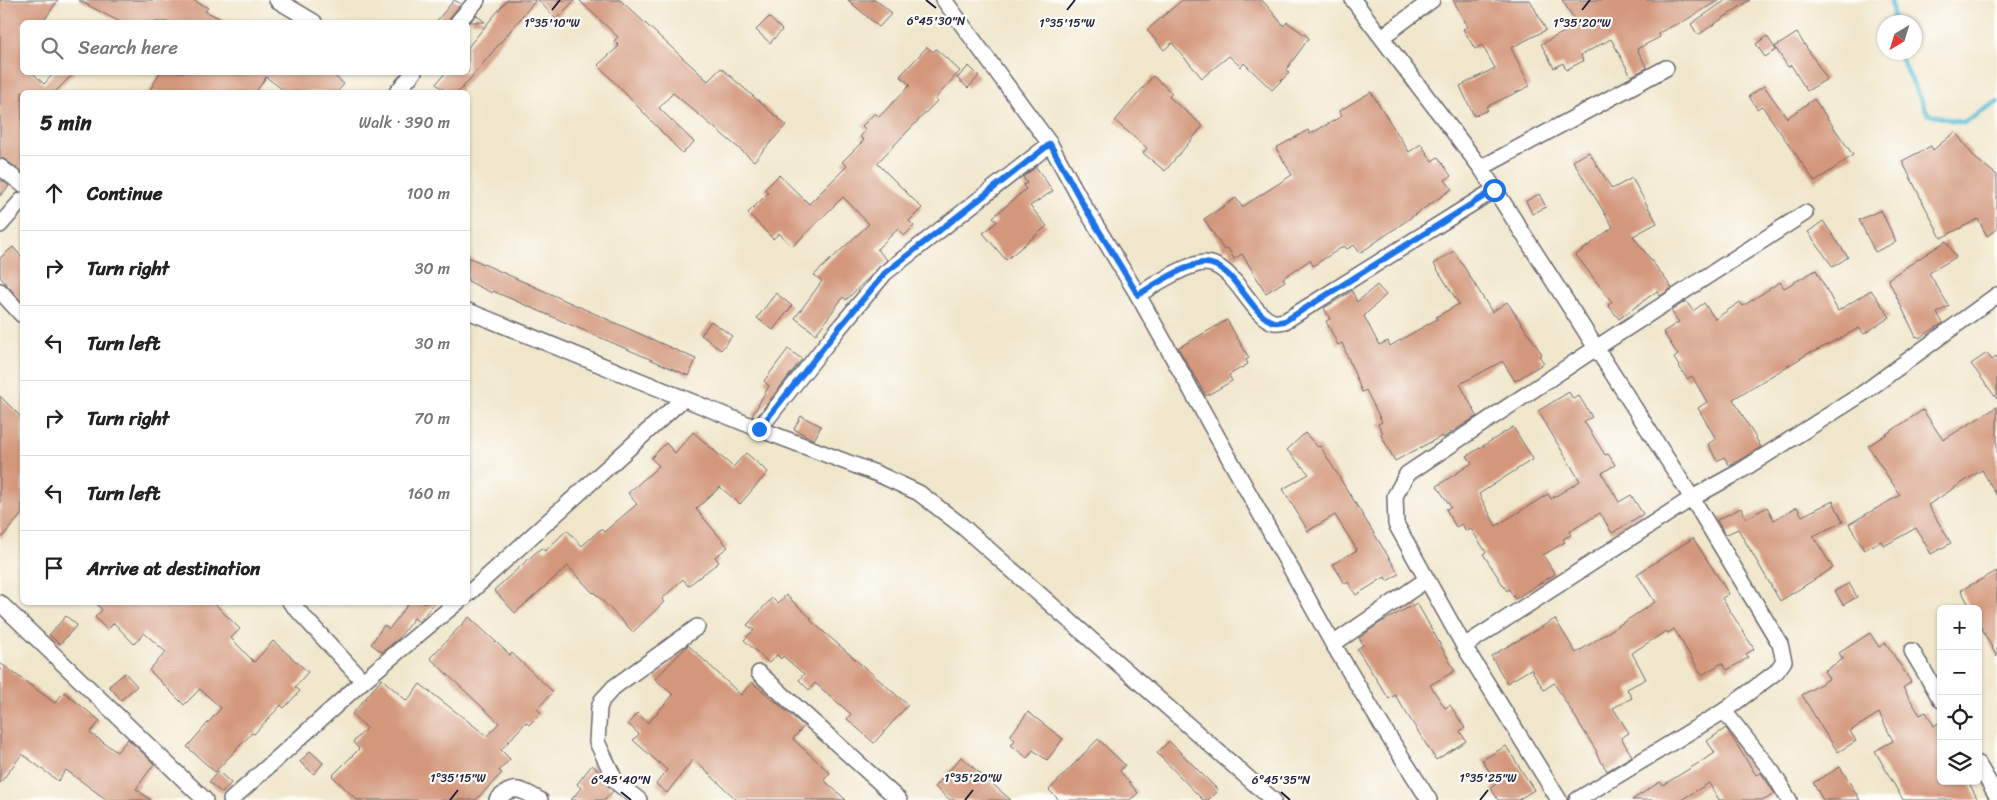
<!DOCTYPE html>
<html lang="en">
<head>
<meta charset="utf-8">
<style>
	body { margin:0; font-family:Sriracha,sans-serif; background:#f6f6f6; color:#222 }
	.controls { position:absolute; right:15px; bottom:15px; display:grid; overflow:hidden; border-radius:8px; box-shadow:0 1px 4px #0004 }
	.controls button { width:45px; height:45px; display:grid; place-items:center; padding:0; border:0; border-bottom:1px solid #e0e0e0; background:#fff; color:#222; font:25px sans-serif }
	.compass { position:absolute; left:1877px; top:15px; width:45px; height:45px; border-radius:50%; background:#fff; box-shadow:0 1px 4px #0004; rotate:218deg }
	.stop { position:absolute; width:15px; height:15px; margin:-11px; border:4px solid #1a73e8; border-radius:50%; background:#fff }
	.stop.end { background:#1a73e8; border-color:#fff; box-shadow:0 1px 5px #0008 }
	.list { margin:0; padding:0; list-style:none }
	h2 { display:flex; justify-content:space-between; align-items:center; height:65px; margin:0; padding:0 20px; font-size:21px }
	h2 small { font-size:16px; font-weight:400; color:#767676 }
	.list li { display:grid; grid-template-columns:32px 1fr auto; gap:15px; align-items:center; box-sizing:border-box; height:75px; padding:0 20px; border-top:1px solid #e0e0e0 }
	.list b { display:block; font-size:19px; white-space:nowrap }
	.list em { font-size:16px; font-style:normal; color:#767676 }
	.icon { flex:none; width:28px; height:28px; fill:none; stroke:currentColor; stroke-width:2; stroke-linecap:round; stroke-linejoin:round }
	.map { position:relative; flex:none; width:1997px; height:800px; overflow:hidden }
	.search { position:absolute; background:#fff; box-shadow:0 1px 4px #0004; left:20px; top:20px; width:450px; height:55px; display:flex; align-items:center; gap:12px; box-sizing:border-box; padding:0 18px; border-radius:8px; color:#767676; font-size:19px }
	.panel { position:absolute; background:#fff; box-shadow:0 1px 4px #0004; left:20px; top:90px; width:450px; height:515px; border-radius:8px }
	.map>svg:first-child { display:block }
</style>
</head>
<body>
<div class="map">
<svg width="1997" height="800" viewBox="0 0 1997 800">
	<rect width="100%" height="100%" fill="#fdfcf7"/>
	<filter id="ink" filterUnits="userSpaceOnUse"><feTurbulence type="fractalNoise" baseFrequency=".02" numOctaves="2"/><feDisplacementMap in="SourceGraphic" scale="10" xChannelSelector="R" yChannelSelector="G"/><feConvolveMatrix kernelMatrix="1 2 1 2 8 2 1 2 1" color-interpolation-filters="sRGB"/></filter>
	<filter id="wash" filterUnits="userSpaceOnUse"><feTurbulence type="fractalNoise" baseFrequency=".0096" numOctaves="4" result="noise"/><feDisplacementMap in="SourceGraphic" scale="20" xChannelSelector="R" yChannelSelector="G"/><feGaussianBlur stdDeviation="1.12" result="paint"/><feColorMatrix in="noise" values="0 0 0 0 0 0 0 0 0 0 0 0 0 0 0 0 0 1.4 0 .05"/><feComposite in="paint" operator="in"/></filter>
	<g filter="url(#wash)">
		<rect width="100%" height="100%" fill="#f0e6cb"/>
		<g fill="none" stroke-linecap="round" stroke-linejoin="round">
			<g stroke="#56bbd4" stroke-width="5">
				<path d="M1891,0L1894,22"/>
				<path d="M1898,52L1928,114L1963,123L1997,102"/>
			</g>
		</g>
		<g id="blocks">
			<g fill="#d3977b">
				<path d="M0,0H58L43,22H22V72H32L44,84L55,72H75L55,92H22V172L6,160L0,158Z"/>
				<path d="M78,0H193L208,8L205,11L227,22H120Z"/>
				<path d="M454,0L461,4L451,16L449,22H436Z"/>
				<path d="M507,0H536L459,92H446L436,84L446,72H468V47Z"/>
				<path d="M538,0H575L556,19Z"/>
				<path d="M579,0H620L708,81L721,68L786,125L754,161L673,93L659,108L694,142L682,153L598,65L619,46L614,41L618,37Z"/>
				<path d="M848,0H876L892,13L879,27Z"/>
				<path d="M1182,0H1262L1284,26L1287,22L1309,38L1286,70L1289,73L1272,90L1244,63L1241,67L1229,56L1202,78L1172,43L1164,50L1147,30Z"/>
				<path d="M1453,0H1530L1546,30L1511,48L1530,86L1486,107L1488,110L1474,116L1460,86L1495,68L1482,45L1475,49L1463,29L1468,27Z"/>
				<path d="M1562,0H1719L1686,20L1658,33L1660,37L1637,49L1647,68L1631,76L1611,39L1581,55L1583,61L1566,70L1563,63L1554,68L1541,44L1578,25Z"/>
				<path d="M1726,0H1750L1698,35L1691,24Z"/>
				<path d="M476,15L485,22H470Z"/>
				<path d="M769,17L782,30L770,43L756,30Z"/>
				<path d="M1797,33L1827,79L1807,91L1791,65L1788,67L1775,47Z"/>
				<path d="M1767,36L1776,50L1765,57L1756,44Z"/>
				<path d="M927,47L933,52L936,49L960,71L935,99L937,101L877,163L922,208L909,221L914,226L904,236L898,229L877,249L887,260L846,300L843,297L816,334L795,318L822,281L814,275L869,224L843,197L792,247L779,233L773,239L748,213L768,193L765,189L779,175L809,204L847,166L842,162L864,140L860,137L866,130L862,126L875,113L879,117L910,85L900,76Z"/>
				<path d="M969,66L979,76L968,88L957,78Z"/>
				<path d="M160,72H330L344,84L337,92H286L266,77L256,92H149Z"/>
				<path d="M1153,76L1172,93L1169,97L1203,126L1165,171L1143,153L1147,148L1115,121Z"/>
				<path d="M1764,86L1787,118L1814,99L1853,155L1815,182L1762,106L1757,109L1749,96Z"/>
				<path d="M1371,92L1409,152L1421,144L1432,161L1438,157L1451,176L1445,180L1452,189L1360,253L1354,245L1347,249L1344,246L1313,266L1310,260L1283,278L1285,281L1266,293L1242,254L1234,259L1228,248L1224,250L1204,219L1236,198L1242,207L1292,175L1276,148L1308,130L1310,134L1342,116L1339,111Z"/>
				<path d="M1955,132L1975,158L1997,175V229L1987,236L1978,219L1941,238L1902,161L1931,146L1933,150Z"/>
				<path d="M1589,152L1612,189L1632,178L1657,223L1633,236L1672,288L1660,296L1657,291L1619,319L1608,305L1612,302L1576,255L1613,227L1573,161Z"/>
				<path d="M1036,167L1053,191L1030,206L1047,226L1006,260L983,233L997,222L993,217L1026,189L1023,185L1027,183L1023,177Z"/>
				<path d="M0,179L9,186L0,196Z"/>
				<path d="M1539,194L1546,207L1532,214L1526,201Z"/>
				<path d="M1881,210L1896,242L1875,252L1859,220Z"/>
				<path d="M1823,221L1848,257L1833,267L1808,232Z"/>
				<path d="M1946,241L1956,257L1929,273L1949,306L1937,313L1943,323L1919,338L1917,336L1916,337L1888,279Z"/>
				<path d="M13,247L22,257V302L0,277V258Z"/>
				<path d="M1454,251L1492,312L1507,302L1542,354L1539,356L1544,363L1515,381L1503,362H1501L1460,384L1477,416L1443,438L1442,436L1395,461L1381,435L1383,433L1378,424L1382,422L1366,390L1362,392L1342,343L1338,345L1326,321L1330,319L1324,308L1352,291L1357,302L1377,285L1386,295L1364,316L1379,345L1388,341L1390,346L1437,319L1436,317L1459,304L1434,264Z"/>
				<path d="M468,257L696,359L689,376L493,291L492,293L468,281Z"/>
				<path d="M1816,270L1838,311L1871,290L1890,317L1864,334L1859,328L1812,353L1811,352L1733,399L1761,447L1730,466L1724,457L1717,461L1708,444L1716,439L1698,408L1707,402L1692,376L1687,379L1674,358L1678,355L1663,332L1679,322L1671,311L1686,301L1693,311L1704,303L1715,319L1740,302L1743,306L1780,282L1784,288Z"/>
				<path d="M776,293L792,306L773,330L757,318Z"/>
				<path d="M1227,320L1249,358L1246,360L1248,364L1229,375L1232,381L1206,396L1178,348Z"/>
				<path d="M711,321L732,336L721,350L701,335Z"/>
				<path d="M788,349L802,359L756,418L752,416L769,386L764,381Z"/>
				<path d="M1987,353L1992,360L1997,356V399L1971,364Z"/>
				<path d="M1569,392L1573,399L1579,396L1592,417L1584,421L1605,455L1608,454L1615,465L1602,473L1619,502L1631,495L1643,514L1612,533L1600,513L1569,532L1571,535L1563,539L1565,542L1543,555L1555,574L1515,599L1509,589L1507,591L1483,554L1486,552L1471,529L1466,531L1462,524L1456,527L1446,509L1451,507L1437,486L1472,463L1467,456L1513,427L1533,459L1479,494L1496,526L1548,494L1551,499L1580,481L1538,411Z"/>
				<path d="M0,396L22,418V514L0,539Z"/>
				<path d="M1997,407V496L1982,470L1928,505L1951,543L1931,554L1916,528L1884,546L1881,541L1864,550L1849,524L1900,495L1868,446L1923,410L1943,440Z"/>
				<path d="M801,416L821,426L814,440L794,429Z"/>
				<path d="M693,432L733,467L746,453L768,472L740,504L720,487L696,509L728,547L715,557L719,562L688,586L683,579L662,599L664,602L633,632L594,592L593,593L568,566L515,613L494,590L541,548L545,551L567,530L582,546L601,529L604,532L637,504L628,493L659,466L651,458L666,443L675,453Z"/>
				<path d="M1305,433L1318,447L1320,446L1399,574L1387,581L1385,577L1356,595L1348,582L1345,584L1333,564L1357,550L1335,515L1308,531L1283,489L1309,474L1287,450Z"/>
				<path d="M1833,501L1843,522L1813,536L1833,568L1780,601L1738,529L1725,535L1717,520L1741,508L1746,519L1767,507L1774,520L1797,507L1802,516Z"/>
				<path d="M1693,538L1729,594L1722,598L1754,649L1746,654L1748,658L1727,670L1722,663L1702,675L1674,629L1668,633L1666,631L1632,653L1646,679L1627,689L1632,698L1613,708L1629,733L1621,738L1632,756L1607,771L1596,753L1597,752L1554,683L1544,690L1531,669L1507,683L1491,656L1555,619L1576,653L1655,602L1637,574Z"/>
				<path d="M1997,571V657L1978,622V609H1971L1961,590Z"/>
				<path d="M1849,583L1857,597L1843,605L1835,591Z"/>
				<path d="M786,595L812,619L810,620L908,705L874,743L847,719L851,714L815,683L809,690L799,680L804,674L783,656L781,659L777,655L769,663L744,640L754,630L747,625L772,598L778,604Z"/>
				<path d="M95,602L214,603L240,629L231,638L254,662L273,641L308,672L295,687L300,691L284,708L281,705L254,734L252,733L215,772L187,747L221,708L200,689L184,705L149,670L166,652L144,633L134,644L114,623L107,630L95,617L102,610Z"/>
				<path d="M410,602H435L419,622L414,618L398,639L382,652L371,644L384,625L389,629Z"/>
				<path d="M1417,603L1455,671L1430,685L1445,708L1450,705L1465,728L1460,731L1466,741L1436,760L1395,695L1389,699L1357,649L1363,645L1359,638L1380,623Z"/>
				<path d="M66,616L77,625L60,644L49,635Z"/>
				<path d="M469,617L510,655L512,653L553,692L537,709L541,713L529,725L526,722L501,750L510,759L499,771L502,773L476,800H357L332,776L359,749L353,742L367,728L352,714L382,679L407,701L420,684L487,736L499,723L430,658Z"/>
				<path d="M1870,633L1879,647L1886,643L1911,682L1903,688L1920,715L1926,712L1934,726L1941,721V781H1968L1978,800H1903L1875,751L1893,741L1879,713L1850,731L1856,741L1838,752L1825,733L1802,695L1829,679L1824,671L1843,659L1839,653Z"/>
				<path d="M688,645L741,695L752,682L804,726L793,739L830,773L824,780L846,800H737L693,759L667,793L656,784L667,770L633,740L639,734L628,724L637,713L648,723L673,695L655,679Z"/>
				<path d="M0,663L55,703L64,692L100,721L90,733L117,752L128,739L154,764L136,789L151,800H107L66,770L58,781L22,754L0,783Z"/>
				<path d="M125,673L137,686L121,700L109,686Z"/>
				<path d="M1028,712L1063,739L1047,760L1033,750L1027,758L1011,745L1015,740L1010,736Z"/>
				<path d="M1726,728L1756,775L1761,773L1775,794L1764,800H1719L1709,783L1681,800H1632L1660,782L1663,785L1715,753L1707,741Z"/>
				<path d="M1098,739L1125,765L1120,771L1138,793L1130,800H1059L1049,790Z"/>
				<path d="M1169,741L1218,790L1208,800H1203L1157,753Z"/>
				<path d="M1506,746L1534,790L1518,800H1498L1491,788L1497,783L1482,760Z"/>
				<path d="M310,751L323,763L314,774L300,762Z"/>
				<path d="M961,757L1011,800H950L935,787Z"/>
				<path d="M592,765L601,773L608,786L613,791L605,800H571L581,788L577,784Z"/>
				<path d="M1840,767L1860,800H1823L1813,783Z"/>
				<path d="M218,771L231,783L222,793L209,782Z"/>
			</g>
		</g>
	</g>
	<g filter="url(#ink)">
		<use href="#blocks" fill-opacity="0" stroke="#6a676d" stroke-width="1"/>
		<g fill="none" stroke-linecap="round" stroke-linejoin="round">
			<defs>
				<g id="minor">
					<path d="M277,0L314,22"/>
					<path d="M944,0L1050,144L1084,206L1138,295L1333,644L1382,726L1429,800"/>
					<path d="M1353,0L1481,168L1692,498L1780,644L1784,661L1776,672L1724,711L1773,773L1789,800"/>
					<path d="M458,22L477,0"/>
					<path d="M1382,37L1432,0"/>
					<path d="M397,92L414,72"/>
					<path d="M0,167L22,184"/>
					<path d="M1481,168L1666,68"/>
					<path d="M0,225L22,200"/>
					<path d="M0,291L22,315"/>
					<path d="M1138,295C1153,285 1187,264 1204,263C1234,262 1251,317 1274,322C1277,323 1282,321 1285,321L1494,190"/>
					<path d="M468,311L759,429L878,474L919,493L962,526L1273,800"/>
					<path d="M759,429L839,328L885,273L1050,144"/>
					<path d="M468,594L683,399"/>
					<path d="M0,603L205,800"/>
					<path d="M1333,644L1426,580"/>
					<path d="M1464,646L1692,498L1739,472L1862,394L1997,295"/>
					<path d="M1912,651L1941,700"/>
					<path d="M759,673L899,800"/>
					<path d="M363,681L432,623L458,602"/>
					<path d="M1978,764L1997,796"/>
					<path d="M231,800L363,681L290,602"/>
					<path d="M497,800C513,783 522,790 540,800"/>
					<path d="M639,800L616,782L597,742L599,708L602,700L614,687L697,627"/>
					<path d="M1559,800L1464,646L1396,524L1395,496L1407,474L1596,348L1805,213"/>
					<path d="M1577,800L1724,711"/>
				</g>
			</defs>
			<use href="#minor" stroke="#6a676d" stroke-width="18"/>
			<use href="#minor" stroke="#fff" stroke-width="15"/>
		</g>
	</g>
	<g fill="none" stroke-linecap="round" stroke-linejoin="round" filter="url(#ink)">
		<path stroke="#1a73e8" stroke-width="6" d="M759,429L839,328L885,273L1050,144L1084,206L1138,295C1153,285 1187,264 1204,263C1234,262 1251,317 1274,322C1277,323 1282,321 1285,321L1494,190"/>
	</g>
	<path fill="none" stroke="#22223b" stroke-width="2" d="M926,0L936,8M552,10L560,0M1067,10L1075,0M1582,10L1590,0M621,792L631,800M1281,792L1290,800M450,800L458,790M965,800L973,790M1480,800L1488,790"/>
	<g font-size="12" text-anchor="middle" fill="#22223b" stroke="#fdfcf7" stroke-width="4.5" stroke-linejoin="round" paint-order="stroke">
		<text x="936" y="25">6°45'30"N</text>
		<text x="552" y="27">1°35'10"W</text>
		<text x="1067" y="27">1°35'15"W</text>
		<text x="1582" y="27">1°35'20"W</text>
		<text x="458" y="782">1°35'15"W</text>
		<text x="973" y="782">1°35'20"W</text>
		<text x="1488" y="782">1°35'25"W</text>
		<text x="621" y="784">6°45'40"N</text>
		<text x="1281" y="784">6°45'35"N</text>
	</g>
</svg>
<div class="controls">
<button>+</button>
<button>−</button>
<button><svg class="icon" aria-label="locate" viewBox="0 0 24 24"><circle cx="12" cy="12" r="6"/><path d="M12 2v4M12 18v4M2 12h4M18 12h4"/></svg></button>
<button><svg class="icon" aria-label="layers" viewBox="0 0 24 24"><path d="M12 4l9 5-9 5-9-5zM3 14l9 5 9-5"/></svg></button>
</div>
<svg class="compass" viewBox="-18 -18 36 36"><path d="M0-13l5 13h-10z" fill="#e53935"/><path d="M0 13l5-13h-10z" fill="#767676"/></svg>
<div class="stop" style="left:1494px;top:190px"></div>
<div class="stop end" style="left:759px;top:429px"></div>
<div class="search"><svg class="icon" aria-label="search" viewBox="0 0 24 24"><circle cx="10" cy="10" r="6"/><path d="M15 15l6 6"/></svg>Search here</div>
<section class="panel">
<h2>5 min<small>Walk · 390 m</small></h2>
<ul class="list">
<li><svg class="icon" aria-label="ahead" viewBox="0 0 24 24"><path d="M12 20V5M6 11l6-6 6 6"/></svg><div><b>Continue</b></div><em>100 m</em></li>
<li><svg class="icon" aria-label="right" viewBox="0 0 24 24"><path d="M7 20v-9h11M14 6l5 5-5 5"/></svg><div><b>Turn right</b></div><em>30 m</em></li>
<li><svg class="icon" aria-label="left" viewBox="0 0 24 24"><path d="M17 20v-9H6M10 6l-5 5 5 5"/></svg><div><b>Turn left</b></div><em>30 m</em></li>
<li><svg class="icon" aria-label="right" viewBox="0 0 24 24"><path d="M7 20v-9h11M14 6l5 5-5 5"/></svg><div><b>Turn right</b></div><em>70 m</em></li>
<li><svg class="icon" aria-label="left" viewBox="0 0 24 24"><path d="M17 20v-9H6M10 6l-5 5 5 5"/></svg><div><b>Turn left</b></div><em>160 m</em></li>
<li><svg class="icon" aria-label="arrive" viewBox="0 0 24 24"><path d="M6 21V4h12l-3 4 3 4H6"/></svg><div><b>Arrive at destination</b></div></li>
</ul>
</section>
</div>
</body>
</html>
